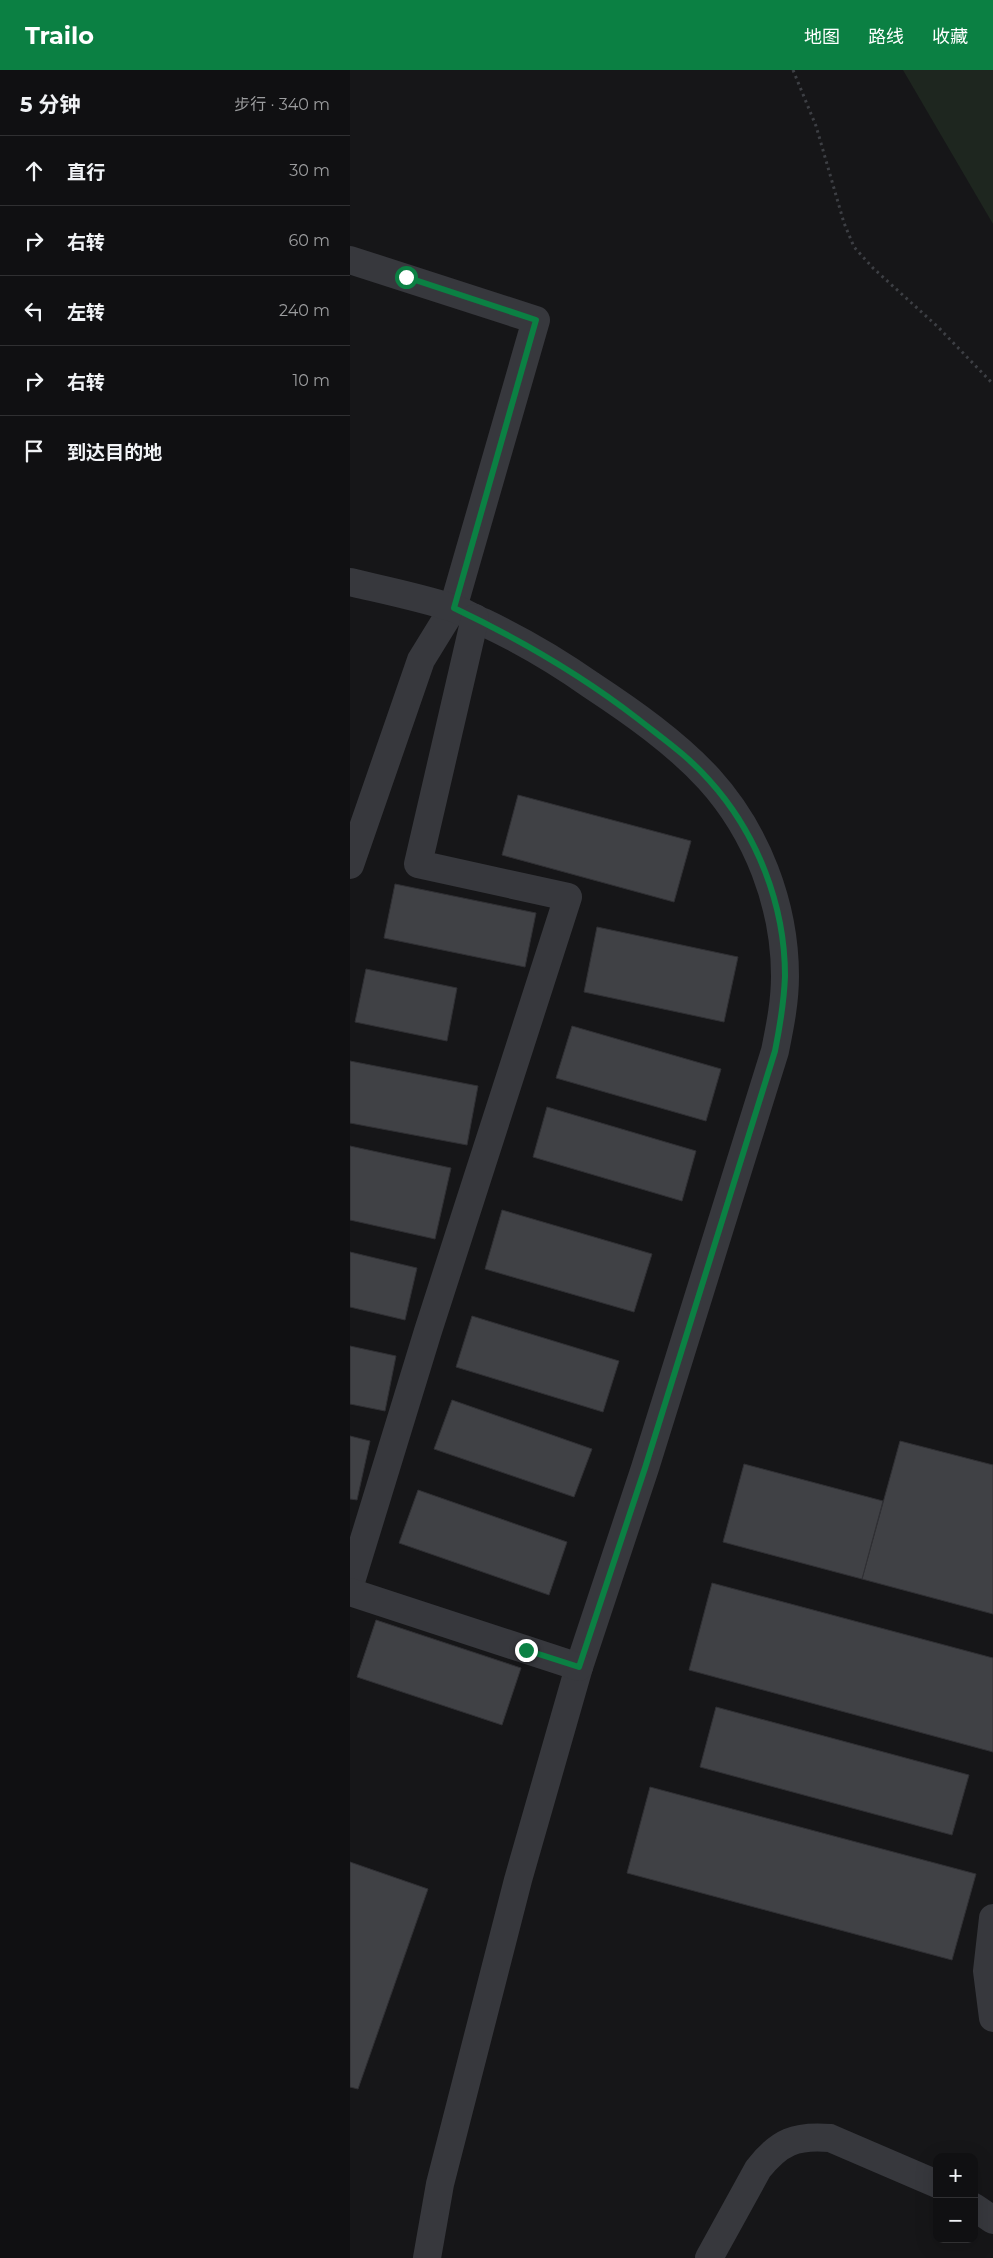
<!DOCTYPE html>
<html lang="zh">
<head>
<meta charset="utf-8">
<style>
	body { margin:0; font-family:Montserrat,"Noto Sans SC",sans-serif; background:#1e1e20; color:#f1f3f6 }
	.controls { position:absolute; right:15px; bottom:15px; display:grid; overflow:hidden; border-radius:10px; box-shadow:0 5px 20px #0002 }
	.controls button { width:45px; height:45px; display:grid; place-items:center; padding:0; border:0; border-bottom:1px solid #303032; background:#101012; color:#f1f3f6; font:25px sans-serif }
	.stop { position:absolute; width:15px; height:15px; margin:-11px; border:4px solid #0b8043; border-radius:50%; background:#fff }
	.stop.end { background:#0b8043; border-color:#fff; box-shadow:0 1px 5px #0008 }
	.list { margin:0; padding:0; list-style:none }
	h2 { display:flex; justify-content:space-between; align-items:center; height:65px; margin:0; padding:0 20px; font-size:21px }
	h2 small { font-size:16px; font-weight:400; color:#9c9d9f }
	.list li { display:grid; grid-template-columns:32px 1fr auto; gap:15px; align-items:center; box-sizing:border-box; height:70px; padding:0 20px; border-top:1px solid #303032 }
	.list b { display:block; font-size:19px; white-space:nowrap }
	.list em { font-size:16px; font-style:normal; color:#9c9d9f }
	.icon { flex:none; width:28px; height:28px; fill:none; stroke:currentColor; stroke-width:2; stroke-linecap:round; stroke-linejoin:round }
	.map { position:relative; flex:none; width:643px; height:2188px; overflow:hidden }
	header { display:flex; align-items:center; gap:30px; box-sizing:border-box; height:70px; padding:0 25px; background:#0b8043; color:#fff }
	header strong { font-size:24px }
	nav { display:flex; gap:28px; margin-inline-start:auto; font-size:18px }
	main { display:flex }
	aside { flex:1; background:#101012 }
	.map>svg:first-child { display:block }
</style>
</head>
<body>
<header>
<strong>Trailo</strong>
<nav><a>地图</a><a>路线</a><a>收藏</a></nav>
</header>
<main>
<aside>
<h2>5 分钟<small>步行 · 340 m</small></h2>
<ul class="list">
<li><svg class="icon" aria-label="ahead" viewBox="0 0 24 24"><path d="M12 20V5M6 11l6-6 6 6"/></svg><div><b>直行</b></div><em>30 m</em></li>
<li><svg class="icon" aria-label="right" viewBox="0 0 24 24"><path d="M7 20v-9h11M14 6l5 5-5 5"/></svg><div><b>右转</b></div><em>60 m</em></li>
<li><svg class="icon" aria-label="left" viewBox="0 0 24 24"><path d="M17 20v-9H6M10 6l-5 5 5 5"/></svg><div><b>左转</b></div><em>240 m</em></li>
<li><svg class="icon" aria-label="right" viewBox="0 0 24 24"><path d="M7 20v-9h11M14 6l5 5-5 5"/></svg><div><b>右转</b></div><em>10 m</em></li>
<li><svg class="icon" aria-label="arrive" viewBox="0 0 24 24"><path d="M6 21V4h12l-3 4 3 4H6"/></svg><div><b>到达目的地</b></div></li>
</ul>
</aside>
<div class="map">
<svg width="643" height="2188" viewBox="0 0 643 2188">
	<rect width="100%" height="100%" fill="#161618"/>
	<path fill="#1e261f" d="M553,0H643V154Z"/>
	<g fill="#404145" stroke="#303034">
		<path d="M168,725L341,771L324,832L152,785Z"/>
		<path d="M45,814L186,843L175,897L34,868Z"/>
		<path d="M247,857L388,887L374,952L234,922Z"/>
		<path d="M16,899L107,918L97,971L5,952Z"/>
		<path d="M222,956L371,999L356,1051L206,1008Z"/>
		<path d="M0,991L128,1016L117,1075L0,1053Z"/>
		<path d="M197,1037L346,1081L332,1131L183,1087Z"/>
		<path d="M0,1076L101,1098L85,1169L0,1150Z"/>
		<path d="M152,1140L302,1184L284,1242L135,1199Z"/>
		<path d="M0,1182L67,1198L55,1250L0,1237Z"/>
		<path d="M122,1246L269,1291L253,1342L106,1297Z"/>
		<path d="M0,1276L46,1286L35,1341L0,1334Z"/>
		<path d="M102,1330L242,1379L224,1427L84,1379Z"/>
		<path d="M0,1366L20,1371L7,1430L0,1429Z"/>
		<path d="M550,1371L643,1395V1544L512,1509Z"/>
		<path d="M394,1394L533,1431L512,1509L373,1472Z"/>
		<path d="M68,1420L217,1472L199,1525L49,1473Z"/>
		<path d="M362,1513L643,1588V1682L339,1600Z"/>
		<path d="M26,1550L171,1598L152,1655L7,1607Z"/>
		<path d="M366,1637L619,1705L602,1765L350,1697Z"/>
		<path d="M300,1717L626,1804L602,1890L277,1803Z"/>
		<path d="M0,1792L78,1819L8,2019L0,2017Z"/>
	</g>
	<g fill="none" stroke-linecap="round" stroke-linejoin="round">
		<path stroke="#3d3f44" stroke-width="3" stroke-dasharray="2.5 4" stroke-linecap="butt" d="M443,0L466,56L494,153L504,177L523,198L588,257L643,314"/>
		<g stroke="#37383d" stroke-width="28">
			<path d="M0,190L186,250L103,538L71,590L0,795"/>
			<path d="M0,512C34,520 69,527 103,538C113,541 123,548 133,552C171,570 207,591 241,615C282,642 326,673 359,709C407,762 435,835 435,906C435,932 430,956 425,981L295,1398L229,1597L168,1810L90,2114L77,2188"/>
			<path d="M0,1515L78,1261L218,827L68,794L125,548"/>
			<path d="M0,1522L229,1597"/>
			<path d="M643,1848L637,1901L643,1948"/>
			<path d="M624,2137L643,2150"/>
			<path d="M359,2188L408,2099C429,2072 446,2065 480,2068L587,2114"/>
		</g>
	</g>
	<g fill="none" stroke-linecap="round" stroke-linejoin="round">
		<path stroke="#0b8043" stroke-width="6" d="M56,207L186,250L104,538C169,569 230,604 288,649C312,668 338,686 359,710C407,763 435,835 435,906C434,932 430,956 425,981L295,1398L229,1597L176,1580"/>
	</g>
</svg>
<div class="controls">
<button>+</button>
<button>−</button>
</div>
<div class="stop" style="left:56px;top:207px"></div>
<div class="stop end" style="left:176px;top:1580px"></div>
</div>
</main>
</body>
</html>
